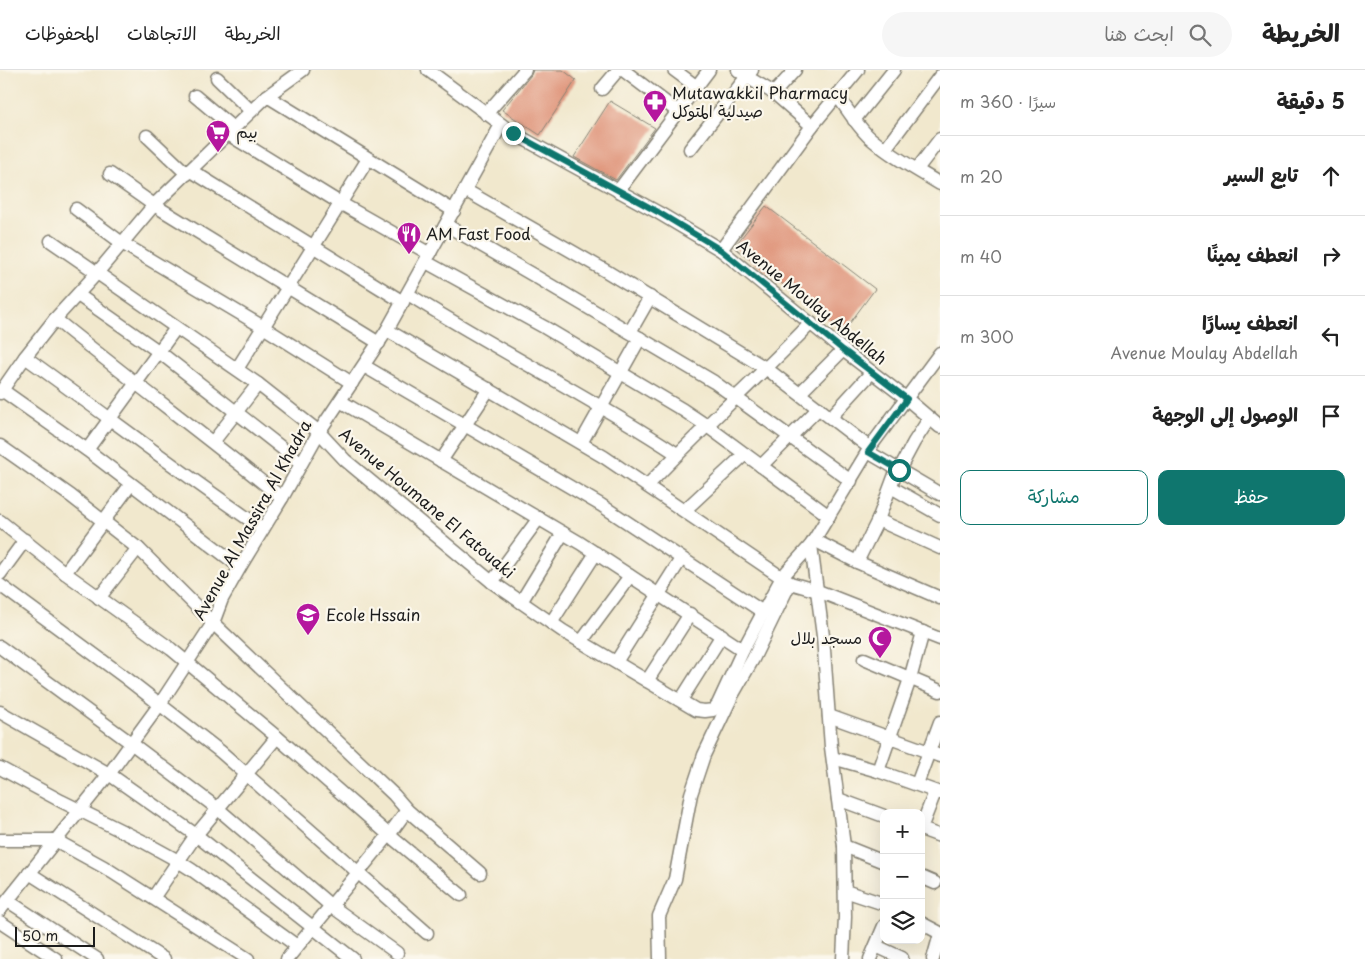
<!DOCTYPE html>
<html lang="ar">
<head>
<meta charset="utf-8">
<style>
	body { margin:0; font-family:"Playpen Sans","Playpen Sans Arabic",sans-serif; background:#f6f6f6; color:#222; direction:rtl }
	.controls { position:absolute; right:15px; bottom:15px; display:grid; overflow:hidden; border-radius:10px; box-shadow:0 5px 20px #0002 }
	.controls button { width:45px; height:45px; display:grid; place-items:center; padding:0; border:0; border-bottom:1px solid #e0e0e0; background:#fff; color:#222; font:25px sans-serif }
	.scale { position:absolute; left:15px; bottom:12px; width:80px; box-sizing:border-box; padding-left:5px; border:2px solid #1c1c1c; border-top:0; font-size:14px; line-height:18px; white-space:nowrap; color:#1c1c1c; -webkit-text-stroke:4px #fbf7ec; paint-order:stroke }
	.stop { position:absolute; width:15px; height:15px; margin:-11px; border:4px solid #0f766e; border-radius:50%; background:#fff }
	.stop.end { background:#0f766e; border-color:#fff; box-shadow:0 1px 5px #0008 }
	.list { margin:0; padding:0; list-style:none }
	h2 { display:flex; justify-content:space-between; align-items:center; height:65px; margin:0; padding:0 20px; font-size:21px }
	h2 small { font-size:16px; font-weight:400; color:#767676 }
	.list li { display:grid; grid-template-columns:32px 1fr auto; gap:15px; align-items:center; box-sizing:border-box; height:80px; padding:0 20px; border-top:1px solid #e0e0e0 }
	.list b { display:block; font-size:19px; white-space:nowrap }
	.list p { margin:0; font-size:16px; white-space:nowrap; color:#767676 }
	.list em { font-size:16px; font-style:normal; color:#767676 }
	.actions { display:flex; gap:10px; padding:15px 20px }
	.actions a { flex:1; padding:11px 0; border:1px solid #0f766e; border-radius:10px; text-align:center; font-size:18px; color:#0f766e }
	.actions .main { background:#0f766e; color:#fff }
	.icon { flex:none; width:28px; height:28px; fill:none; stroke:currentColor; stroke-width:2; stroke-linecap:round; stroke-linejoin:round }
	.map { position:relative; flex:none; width:940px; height:889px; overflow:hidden; direction:ltr }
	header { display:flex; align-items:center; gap:30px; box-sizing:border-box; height:70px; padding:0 25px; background:#fff; border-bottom:1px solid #e0e0e0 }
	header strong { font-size:24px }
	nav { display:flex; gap:28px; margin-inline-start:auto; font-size:18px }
	.search { width:350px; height:45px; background:#f6f6f6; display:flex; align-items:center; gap:12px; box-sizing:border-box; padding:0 18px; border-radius:28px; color:#767676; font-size:19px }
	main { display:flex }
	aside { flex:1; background:#fff }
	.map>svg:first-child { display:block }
</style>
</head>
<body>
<header>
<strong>الخريطة</strong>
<div class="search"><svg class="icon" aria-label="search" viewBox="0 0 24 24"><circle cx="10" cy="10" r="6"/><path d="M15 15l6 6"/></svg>ابحث هنا</div>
<nav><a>الخريطة</a><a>الاتجاهات</a><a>المحفوظات</a></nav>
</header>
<main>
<aside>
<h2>5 دقيقة<small>سيرًا · 360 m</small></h2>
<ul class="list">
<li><svg class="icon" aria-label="ahead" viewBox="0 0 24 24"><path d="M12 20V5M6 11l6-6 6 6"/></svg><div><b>تابع السير</b></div><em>20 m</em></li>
<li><svg class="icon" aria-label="right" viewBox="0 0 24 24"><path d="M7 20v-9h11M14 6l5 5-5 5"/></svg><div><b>انعطف يمينًا</b></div><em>40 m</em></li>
<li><svg class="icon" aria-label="left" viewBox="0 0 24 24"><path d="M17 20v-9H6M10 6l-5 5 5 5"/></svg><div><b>انعطف يسارًا</b><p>Avenue Moulay Abdellah</p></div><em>300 m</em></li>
<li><svg class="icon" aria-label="arrive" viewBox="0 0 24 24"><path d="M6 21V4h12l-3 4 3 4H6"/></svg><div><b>الوصول إلى الوجهة</b></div></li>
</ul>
<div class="actions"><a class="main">حفظ</a><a>مشاركة</a></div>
</aside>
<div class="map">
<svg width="940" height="889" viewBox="0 0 940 889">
	<rect width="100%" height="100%" fill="#fbf7ec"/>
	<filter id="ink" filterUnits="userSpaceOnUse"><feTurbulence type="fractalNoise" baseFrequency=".02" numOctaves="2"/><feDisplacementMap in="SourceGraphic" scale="10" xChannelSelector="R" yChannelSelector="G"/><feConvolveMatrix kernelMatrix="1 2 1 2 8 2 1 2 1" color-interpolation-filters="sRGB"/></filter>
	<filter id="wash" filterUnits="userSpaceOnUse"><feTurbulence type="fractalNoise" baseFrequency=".0096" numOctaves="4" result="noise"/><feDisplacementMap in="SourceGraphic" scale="20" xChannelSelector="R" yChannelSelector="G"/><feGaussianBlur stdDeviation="1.12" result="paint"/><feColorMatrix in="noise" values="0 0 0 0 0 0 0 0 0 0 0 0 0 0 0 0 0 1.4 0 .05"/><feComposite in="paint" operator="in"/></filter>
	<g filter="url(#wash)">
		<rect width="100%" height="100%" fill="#f1e8cd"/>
		<g id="blocks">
			<g fill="#df9378">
				<path d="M533,0H563L576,10L540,65L502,40L531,5Z"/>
				<path d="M610,31L655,58L616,110L574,87Z"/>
				<path d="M766,136L875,219L844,261L734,177Z"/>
			</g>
		</g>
	</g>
	<g filter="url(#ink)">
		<use href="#blocks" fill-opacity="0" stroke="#868274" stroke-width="1"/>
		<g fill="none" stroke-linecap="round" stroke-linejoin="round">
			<defs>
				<g id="minor">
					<path d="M428,0L513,63L659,143L721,180L843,280L907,329L940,357"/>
					<path d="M623,0L677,41"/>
					<path d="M674,0L697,17"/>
					<path d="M738,0L747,7L774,23L812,56"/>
					<path d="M217,8L251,41"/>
					<path d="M602,19L618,0"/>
					<path d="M774,23L795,0"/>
					<path d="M837,25C847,39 856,54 868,66C889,85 916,99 940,114"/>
					<path d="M195,26L233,58"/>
					<path d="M267,26L454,141"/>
					<path d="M486,44L525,0"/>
					<path d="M854,50L894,0"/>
					<path d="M228,64L340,133L430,184"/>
					<path d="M147,66L187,104"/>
					<path d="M690,79L752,0"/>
					<path d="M885,79L940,6"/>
					<path d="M917,99L940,69"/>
					<path d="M190,100L403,232"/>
					<path d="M110,104L154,135L379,273"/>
					<path d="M465,120L606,201L767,299L870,378"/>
					<path d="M618,121L709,0"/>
					<path d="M76,139L122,173L263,257L352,313"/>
					<path d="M446,155L533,205L714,312L851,411"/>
					<path d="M51,171L258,314L319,362L345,390L492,512L563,561L696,640L705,641L713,640L718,634L743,580L782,507L811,475L871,376L940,283"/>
					<path d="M721,180L812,56L858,0"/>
					<path d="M426,192L544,257L683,340L707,356L829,446"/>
					<path d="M408,224C496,280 590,326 677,384"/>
					<path d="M78,225L158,281L301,393"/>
					<path d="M55,249C130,310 207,367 282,428"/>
					<path d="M387,260L604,387L790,513L818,521L940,569"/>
					<path d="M630,262L650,227"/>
					<path d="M25,287C105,344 182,404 263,459"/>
					<path d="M364,296L601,435L763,542"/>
					<path d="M237,299L368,89"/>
					<path d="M2,320L87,380L240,497"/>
					<path d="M0,323L25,287L55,249L97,203L154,135L267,26L303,0"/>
					<path d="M800,323L843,280"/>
					<path d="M340,331L580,473L743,580"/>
					<path d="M831,347L872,302"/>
					<path d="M213,372L258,314"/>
					<path d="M581,373L640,268"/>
					<path d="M0,376L71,426L140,480L213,553L394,725L407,740L389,765L287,889"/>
					<path d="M87,380L176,258"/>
					<path d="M868,382L897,399"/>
					<path d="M441,391L489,319"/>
					<path d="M761,396L819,338"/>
					<path d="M899,400L940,424"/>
					<path d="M647,416C700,360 757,309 811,253"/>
					<path d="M891,417L940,445"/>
					<path d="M685,440L745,384"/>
					<path d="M878,450L940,478"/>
					<path d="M0,451L65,503L171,579L277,667L389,765L461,825"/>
					<path d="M814,470L857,492L940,528"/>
					<path d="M811,475L823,566L831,677L844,776L845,847L843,889"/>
					<path d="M857,492L878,450L897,399L899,400L914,372L929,349"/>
					<path d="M65,503L131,414"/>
					<path d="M0,504L25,470"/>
					<path d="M492,512L539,448"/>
					<path d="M0,515L126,608L221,682L427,863"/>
					<path d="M99,528L138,478"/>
					<path d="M521,532L563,463"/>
					<path d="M551,553L596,483"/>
					<path d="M581,572L630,506"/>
					<path d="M0,577L131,673L217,738L330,835L397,883"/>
					<path d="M864,589L940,621"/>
					<path d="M616,592L681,489"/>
					<path d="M647,611L690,544"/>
					<path d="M681,630L722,565"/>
					<path d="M0,642L109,704L196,765L353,889"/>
					<path d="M829,646L940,686"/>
					<path d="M833,688L878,701L940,723"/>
					<path d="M0,698L61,731L142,771L173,788L192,800L297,876"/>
					<path d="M878,701L910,609L923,562"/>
					<path d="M917,714L940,652"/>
					<path d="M838,729L884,746"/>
					<path d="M407,740L480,803"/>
					<path d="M921,758L935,722"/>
					<path d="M921,759L940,766"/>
					<path d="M0,770H55L104,797L248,889"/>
					<path d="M844,776L884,792"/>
					<path d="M29,803L164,889"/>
					<path d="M921,807L935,813"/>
					<path d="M845,821L884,834"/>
					<path d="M153,828L196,765L277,667"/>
					<path d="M8,831L97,889"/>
					<path d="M0,840L109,704L160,634L213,553L222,529L240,497L282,428L319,362L387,260L501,55"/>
					<path d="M0,852L56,889"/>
					<path d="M921,853L940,863"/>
					<path d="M876,876L902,888"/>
					<path d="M660,889L659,846L675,809L691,724L704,685L733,624L753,589L790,513"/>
					<path d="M870,889L884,856"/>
					<path d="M933,889L940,864"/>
				</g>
			</defs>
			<use href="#minor" stroke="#868274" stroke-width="15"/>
			<use href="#minor" stroke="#fff" stroke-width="12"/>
		</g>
	</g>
	<g fill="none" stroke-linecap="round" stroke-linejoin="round" filter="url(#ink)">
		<path stroke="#0f766e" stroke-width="6" d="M513,63L658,142L721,180L843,280L907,329L868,382L899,400"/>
	</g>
	<defs>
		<symbol id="pharmacy-pin" viewBox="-11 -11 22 30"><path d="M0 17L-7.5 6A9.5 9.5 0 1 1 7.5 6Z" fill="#b5179e" stroke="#fbf7ec"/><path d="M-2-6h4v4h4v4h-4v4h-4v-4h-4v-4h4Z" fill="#fff"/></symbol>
		<symbol id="supermarket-pin" viewBox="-11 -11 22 30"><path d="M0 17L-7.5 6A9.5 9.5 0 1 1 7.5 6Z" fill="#b5179e" stroke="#fbf7ec"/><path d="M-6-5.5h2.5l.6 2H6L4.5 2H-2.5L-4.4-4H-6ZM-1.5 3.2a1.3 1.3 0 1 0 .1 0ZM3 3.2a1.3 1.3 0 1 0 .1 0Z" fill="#fff"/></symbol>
		<symbol id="restaurant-pin" viewBox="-11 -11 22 30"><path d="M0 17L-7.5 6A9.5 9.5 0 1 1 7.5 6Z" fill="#b5179e" stroke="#fbf7ec"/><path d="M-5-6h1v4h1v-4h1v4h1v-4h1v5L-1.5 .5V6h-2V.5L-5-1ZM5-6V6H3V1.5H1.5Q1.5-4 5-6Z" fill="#fff"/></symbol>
		<symbol id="school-pin" viewBox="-11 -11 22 30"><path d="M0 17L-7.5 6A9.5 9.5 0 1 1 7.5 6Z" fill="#b5179e" stroke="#fbf7ec"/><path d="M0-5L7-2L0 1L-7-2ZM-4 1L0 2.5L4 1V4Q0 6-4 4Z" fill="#fff"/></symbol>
		<symbol id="mosque-pin" viewBox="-11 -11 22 30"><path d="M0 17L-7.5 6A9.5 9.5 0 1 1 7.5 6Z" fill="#b5179e" stroke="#fbf7ec"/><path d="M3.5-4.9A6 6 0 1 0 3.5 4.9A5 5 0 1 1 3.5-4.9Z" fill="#fff"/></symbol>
	</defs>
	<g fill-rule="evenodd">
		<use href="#pharmacy-pin" x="641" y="18" width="28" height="38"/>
		<use href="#supermarket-pin" x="204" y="48" width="28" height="38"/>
		<use href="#restaurant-pin" x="395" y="150" width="28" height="38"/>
		<use href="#school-pin" x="294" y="531" width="28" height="38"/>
		<use href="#mosque-pin" x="866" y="554" width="28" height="38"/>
	</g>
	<g text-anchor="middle" stroke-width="4.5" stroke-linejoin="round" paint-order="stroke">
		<g font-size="16" fill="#1c1c1c" stroke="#fbf7ec" text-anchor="start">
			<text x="672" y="29">Mutawakkil Pharmacy<tspan x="672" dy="18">صيدلية المتوكل</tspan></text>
			<text x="236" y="68">بيم</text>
			<text x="426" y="170">AM Fast Food</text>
			<text x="326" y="551">Ecole Hssain</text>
			<text x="862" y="574" text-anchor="end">مسجد بلال</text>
		</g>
		<g font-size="16" fill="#1c1c1c" stroke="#fbf7ec">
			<text transform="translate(812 232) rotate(39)" y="6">Avenue Moulay Abdellah</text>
			<text transform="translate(427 433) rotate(40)" y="6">Avenue Houmane El Fatouaki</text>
			<text transform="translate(252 450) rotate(-61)" y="6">Avenue Al Massira Al Khadra</text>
		</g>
	</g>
</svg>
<div class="controls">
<button>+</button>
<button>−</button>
<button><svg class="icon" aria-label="layers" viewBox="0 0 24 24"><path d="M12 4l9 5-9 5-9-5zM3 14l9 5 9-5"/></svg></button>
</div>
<div class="scale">50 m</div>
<div class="stop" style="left:899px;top:400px"></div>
<div class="stop end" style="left:513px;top:63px"></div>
</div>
</main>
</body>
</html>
